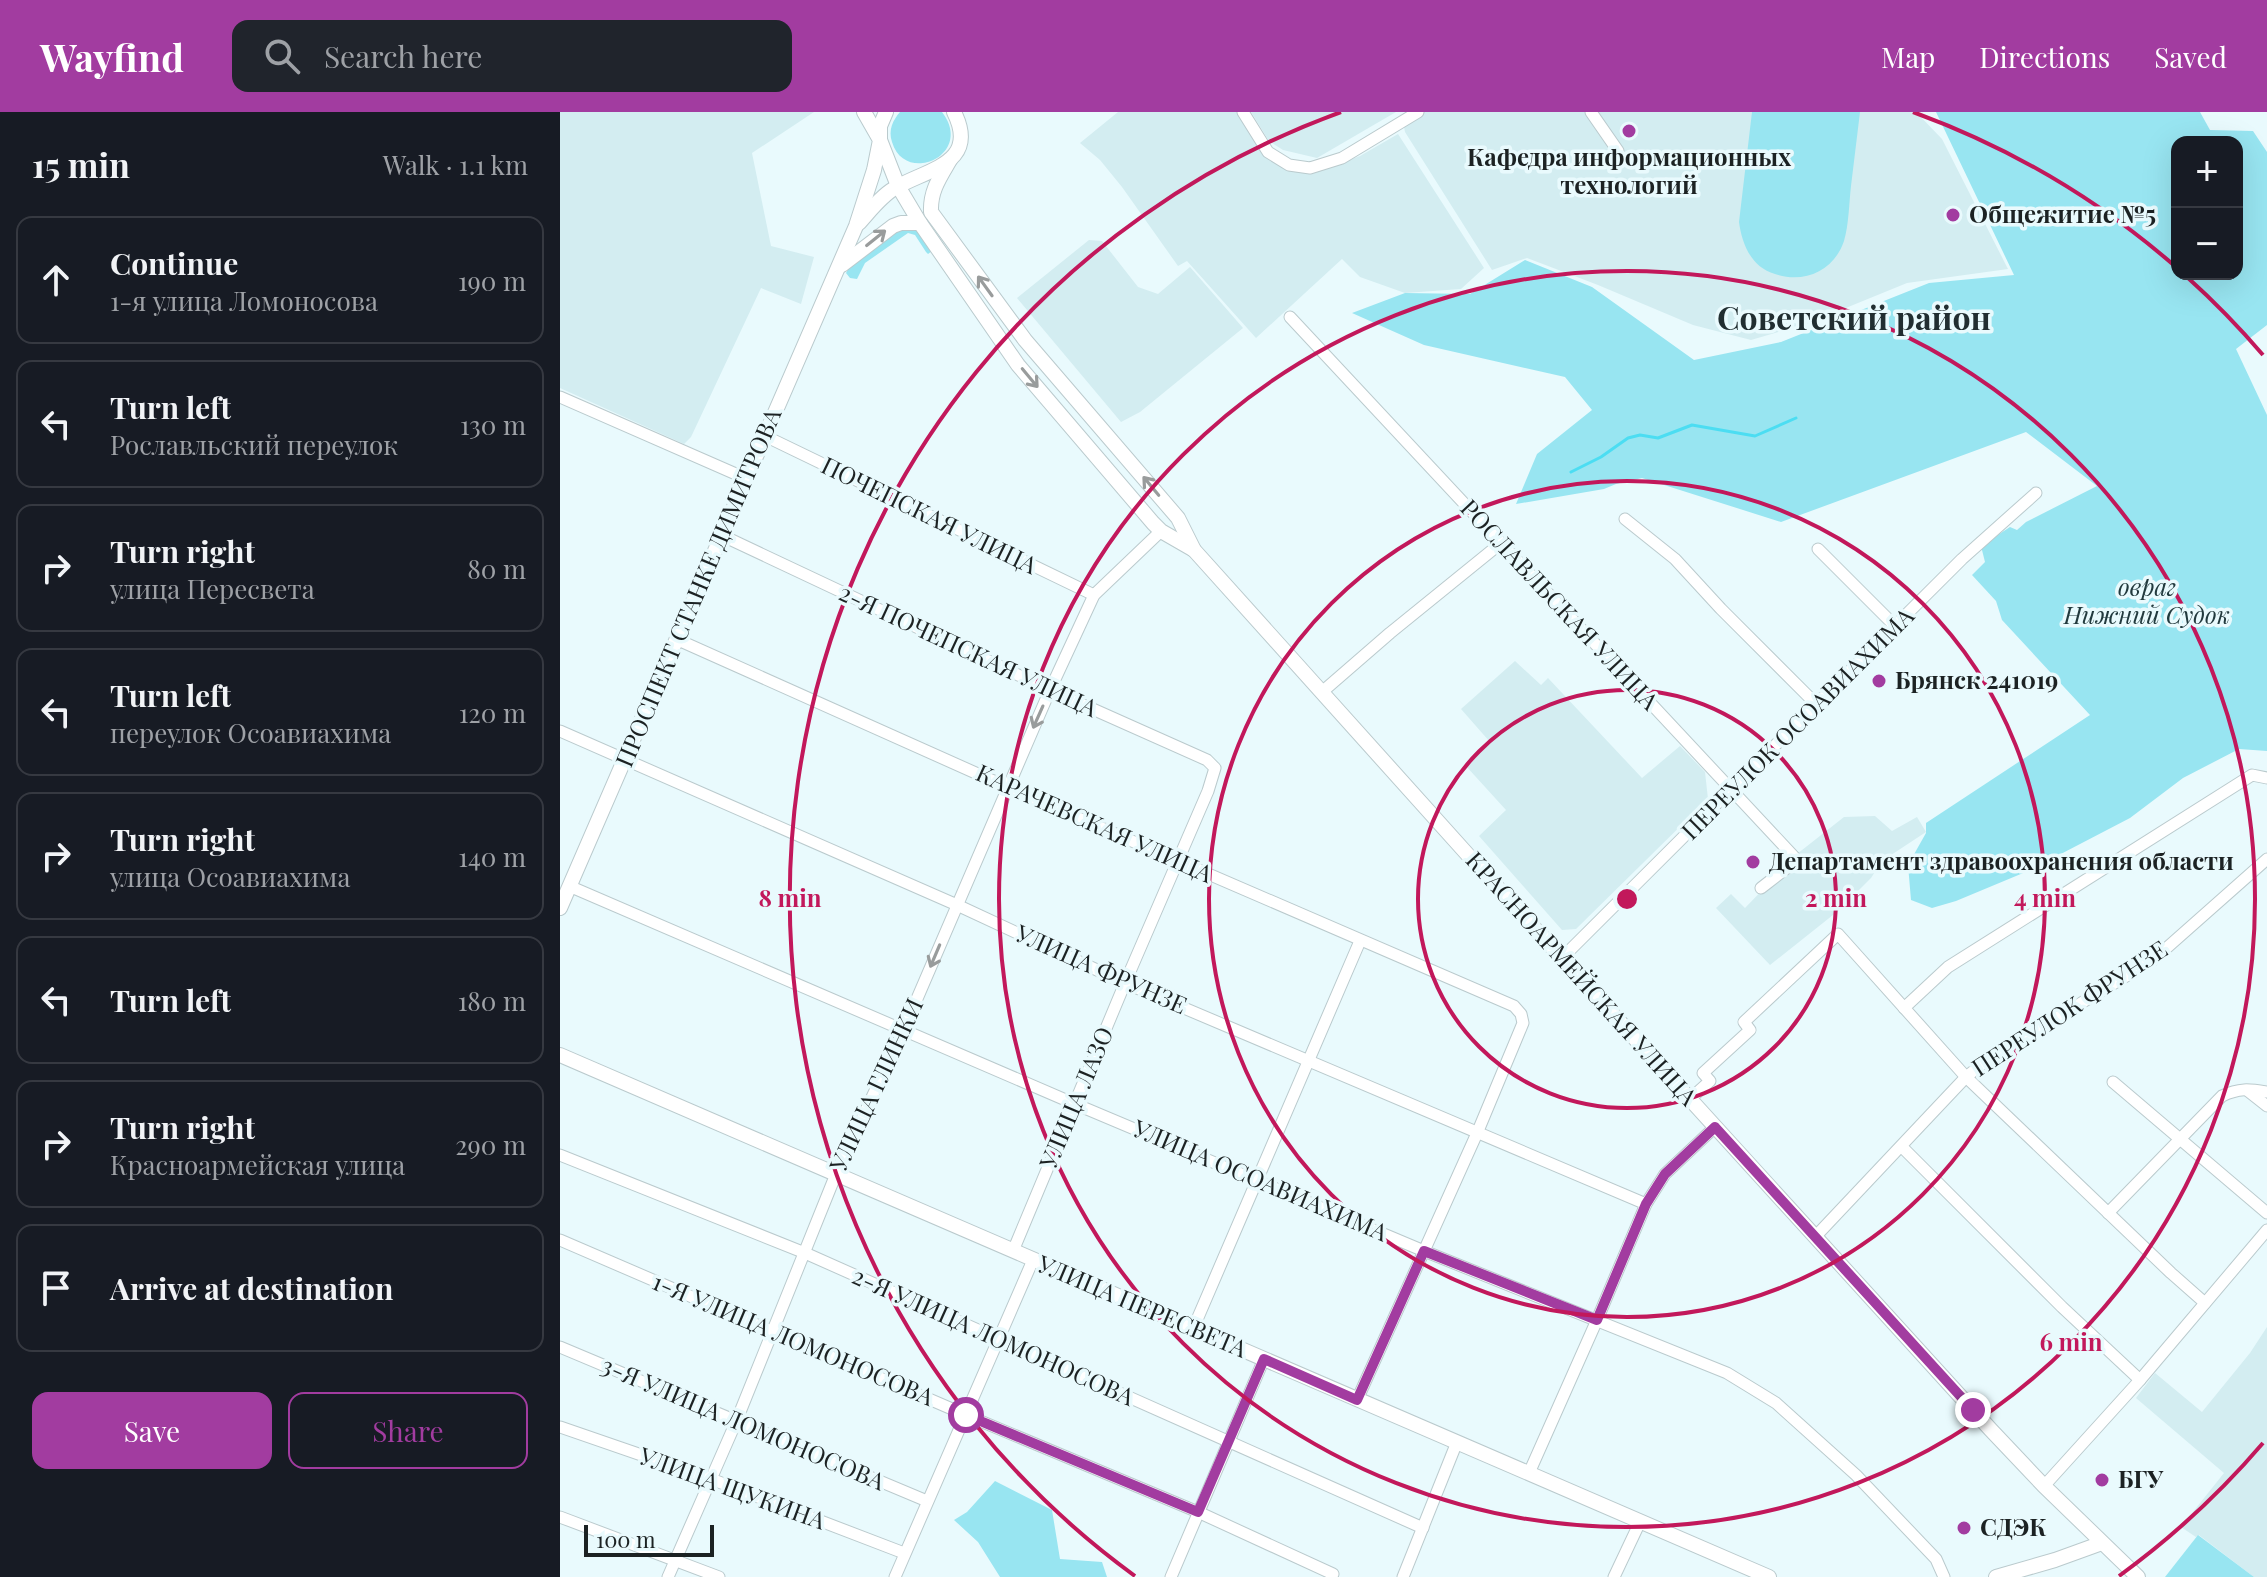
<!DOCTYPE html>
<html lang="en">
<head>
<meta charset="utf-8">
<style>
	body { margin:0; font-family:"Playfair Display",serif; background:#20242c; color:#f1f3f6 }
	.controls { position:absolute; right:24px; top:24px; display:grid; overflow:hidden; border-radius:16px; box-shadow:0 8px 32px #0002 }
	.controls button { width:72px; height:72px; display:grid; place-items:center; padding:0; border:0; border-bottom:2px solid #363941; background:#171b24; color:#f1f3f6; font:40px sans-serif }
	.scale { position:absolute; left:24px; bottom:20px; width:130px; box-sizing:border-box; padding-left:8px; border:4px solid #1c2223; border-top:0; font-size:22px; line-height:28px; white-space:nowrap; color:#1c2223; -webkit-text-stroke:6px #e9fafd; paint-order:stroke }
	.stop { position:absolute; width:24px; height:24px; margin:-18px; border:6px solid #a23ca0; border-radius:50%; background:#fff }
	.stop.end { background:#a23ca0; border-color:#fff; box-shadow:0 2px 8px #0008 }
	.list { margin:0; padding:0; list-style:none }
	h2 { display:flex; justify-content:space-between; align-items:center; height:104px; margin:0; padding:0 32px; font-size:34px }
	h2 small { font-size:26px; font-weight:400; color:#9ea1a6 }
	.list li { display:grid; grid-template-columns:52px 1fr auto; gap:24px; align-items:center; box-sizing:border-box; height:128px; margin:0 16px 16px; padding:0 16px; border:2px solid #363941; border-radius:16px }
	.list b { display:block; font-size:30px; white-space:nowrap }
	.list p { margin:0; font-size:26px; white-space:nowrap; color:#9ea1a6 }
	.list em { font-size:26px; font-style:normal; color:#9ea1a6 }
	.actions { display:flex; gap:16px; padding:24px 32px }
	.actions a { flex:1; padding:18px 0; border:2px solid #a23ca0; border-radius:16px; text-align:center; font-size:28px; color:#a23ca0 }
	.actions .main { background:#a23ca0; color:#fff }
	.icon { flex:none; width:44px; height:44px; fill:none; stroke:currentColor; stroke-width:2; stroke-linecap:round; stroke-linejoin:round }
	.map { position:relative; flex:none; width:1707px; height:1465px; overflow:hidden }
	header { display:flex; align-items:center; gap:48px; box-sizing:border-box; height:112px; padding:0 40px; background:#a23ca0; color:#fff }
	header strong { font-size:38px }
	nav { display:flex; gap:44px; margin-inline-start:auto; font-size:28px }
	.search { width:560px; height:72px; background:#20242c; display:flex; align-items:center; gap:20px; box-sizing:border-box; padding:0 28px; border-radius:16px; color:#9ea1a6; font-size:30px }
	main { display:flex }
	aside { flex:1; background:#171b24 }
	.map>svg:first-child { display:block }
</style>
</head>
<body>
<header>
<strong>Wayfind</strong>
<div class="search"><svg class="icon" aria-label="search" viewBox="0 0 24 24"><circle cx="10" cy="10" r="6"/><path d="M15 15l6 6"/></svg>Search here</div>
<nav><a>Map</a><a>Directions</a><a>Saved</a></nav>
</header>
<main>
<aside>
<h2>15 min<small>Walk · 1.1 km</small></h2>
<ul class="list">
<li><svg class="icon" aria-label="ahead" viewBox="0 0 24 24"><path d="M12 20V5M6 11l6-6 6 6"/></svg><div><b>Continue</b><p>1-я улица Ломоносова</p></div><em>190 m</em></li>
<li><svg class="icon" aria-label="left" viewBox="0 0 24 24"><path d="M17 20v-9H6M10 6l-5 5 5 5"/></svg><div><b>Turn left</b><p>Рославльский переулок</p></div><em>130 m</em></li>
<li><svg class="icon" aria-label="right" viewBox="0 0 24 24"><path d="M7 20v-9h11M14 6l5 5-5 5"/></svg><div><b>Turn right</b><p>улица Пересвета</p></div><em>80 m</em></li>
<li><svg class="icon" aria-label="left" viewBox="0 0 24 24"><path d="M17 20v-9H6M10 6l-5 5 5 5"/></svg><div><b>Turn left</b><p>переулок Осоавиахима</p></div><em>120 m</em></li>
<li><svg class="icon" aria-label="right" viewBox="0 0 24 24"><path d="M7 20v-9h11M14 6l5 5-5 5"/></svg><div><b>Turn right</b><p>улица Осоавиахима</p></div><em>140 m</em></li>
<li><svg class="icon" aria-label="left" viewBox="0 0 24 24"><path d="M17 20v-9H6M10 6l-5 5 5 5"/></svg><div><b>Turn left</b></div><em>180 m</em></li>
<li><svg class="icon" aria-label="right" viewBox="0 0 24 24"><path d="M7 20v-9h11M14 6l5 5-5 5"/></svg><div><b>Turn right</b><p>Красноармейская улица</p></div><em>290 m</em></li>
<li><svg class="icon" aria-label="arrive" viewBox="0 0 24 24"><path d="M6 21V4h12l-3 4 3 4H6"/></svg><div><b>Arrive at destination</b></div></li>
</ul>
<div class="actions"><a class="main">Save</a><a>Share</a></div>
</aside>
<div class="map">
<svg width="1707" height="1465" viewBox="0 0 1707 1465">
	<rect width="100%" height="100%" fill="#e9fafd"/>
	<g fill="#d3edf1">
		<path d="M0,0H254L192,41L211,134L254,145L241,192L201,176L131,325L124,332L0,276Z"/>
		<path d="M558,0H678L712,47L734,60L761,59L800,44L838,22L924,156L901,177L845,181L800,165L782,147L696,226L627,149L618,154L562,75L540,48L520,31Z"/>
		<path d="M691,0H836L757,46L723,38L709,29Z"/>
		<path d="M848,0H1356L1382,27L1448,157L1347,171L1249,211L1191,228L1133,213L1038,173L967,146L932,158L845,20L842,4Z"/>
		<path d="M529,128L542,129L578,175L598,182L630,155L683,216L580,300L561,310L457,186Z"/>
		<path d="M955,549L981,573L988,566L1082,666L1120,634L1145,660L1148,687L1016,817L1002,818L919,724L946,698L905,653L930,630L901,597Z"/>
		<path d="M1315,704L1332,719L1357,705L1366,720L1322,749L1311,766L1278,799L1210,853L1156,796L1171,782L1185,796L1237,742L1284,705Z"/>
		<path d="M1707,1215V1465H1694L1639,1423L1636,1425L1621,1415L1664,1361L1576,1286L1595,1261L1642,1300L1690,1241Z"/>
	</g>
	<g fill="#98e5f1" fill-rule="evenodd">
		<path d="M340,0H382C415,43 345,74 332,30C328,18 333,8 340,0Z"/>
		<path d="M1192,0H1300C1297,25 1294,49 1291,74C1289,91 1289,112 1284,129C1274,159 1244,172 1215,162C1191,155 1182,132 1179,110Z"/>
		<path d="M1376,0H1640L1650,18L1693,19L1707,40V213L1676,237L1707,303V639L1679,637L1623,666L1570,706L1468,759L1396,789L1372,796L1351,788L1348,753L1366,721V711L1530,603L1442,508L1436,489L1412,463L1425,450L1421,434L1450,415L1457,418L1466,410L1537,374L1466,320L1221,410L1082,366L1056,372L1044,377L956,392L977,342L1032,298L1005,265L864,233L792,201L845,181L910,182L965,148L1032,175L1134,248L1221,230L1369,171L1454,163ZM1617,30H1677V162H1617Z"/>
		<path d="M354,114L372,139L368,142L366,140L355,123L348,121L305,151L297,167L290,166L286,161L290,154L336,119Z"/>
		<path d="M435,1369L492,1398L500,1447L542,1450L547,1465H440L418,1430L394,1408L407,1400Z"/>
		<path d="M1638,1423L1694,1465H1605Z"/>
	</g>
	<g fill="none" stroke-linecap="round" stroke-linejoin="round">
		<path stroke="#4cddf2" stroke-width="3" d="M1011,360L1041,345L1068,326L1080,323L1098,326L1132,313L1195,324L1236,306"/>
		<defs>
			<g id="minor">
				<path d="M683,0L708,40L729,53L750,56L782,46L858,0"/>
				<path d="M1031,0L1058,39"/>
				<path d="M730,205L1237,748L1201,776"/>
				<path d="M0,285L185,366"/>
				<path d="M205,324L534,483"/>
				<path d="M1065,407L1115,447L1161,497L1257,593"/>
				<path d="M161,423L490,578L647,648L655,656L648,679L565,871L453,1139"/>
				<path d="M1258,437L1335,514"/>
				<path d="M116,527L447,675L954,894L961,902L963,911L918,1019L797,1288"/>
				<path d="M762,580L830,521L941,431"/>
				<path d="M0,619L397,793L565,871L1086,1092"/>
				<path d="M9,774L515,992L864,1139L1167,1261L1216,1291L1296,1363L1376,1447L1384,1465"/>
				<path d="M1002,846L1402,447L1476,381"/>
				<path d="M1344,896L1388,855L1692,663L1707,666"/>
				<path d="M1553,970L1707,1101"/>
				<path d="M1688,979L1707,994"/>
				<path d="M1130,987L1150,969L1143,961L1190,918L1184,910L1278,822L1406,965L1611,1161L1645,1191"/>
				<path d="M1342,1035L1502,1195L1580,1268"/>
				<path d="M0,1043L245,1141L863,1416"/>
				<path d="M1548,1101L1662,984C1679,976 1689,977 1707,980"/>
				<path d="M1255,1125L1406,965L1431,945L1593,848L1707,747"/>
				<path d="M0,1128L406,1303L638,1400L773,1462"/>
				<path d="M633,1217L800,829"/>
				<path d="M0,1235L367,1389"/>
				<path d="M0,1315L151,1367L344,1441"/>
				<path d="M969,1361L1037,1208L1086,1092L1105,1062L1155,1015"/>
				<path d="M1484,1374L1580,1268L1707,1118"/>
				<path d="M0,1405L159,1465"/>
				<path d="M108,1465L176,1310L276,1062L344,917L490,578L534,483L601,419"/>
				<path d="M335,1465L473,1148"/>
				<path d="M611,1465L704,1247"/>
				<path d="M843,1465L897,1330"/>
				<path d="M1054,1465L1080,1410"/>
			</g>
			<g id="major">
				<path d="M326,0L320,14V28L338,74L360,111L458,253L593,411L601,419L634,438"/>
				<path d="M390,48C380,65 370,79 371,100L465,228L618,406L634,438L908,743L1431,1318L1484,1374L1578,1465"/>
				<path d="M299,111C310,99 321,84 335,76C367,57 420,52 394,0"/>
				<path d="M282,153L333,114L341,111H360"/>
				<path d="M0,796L296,114L314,58L320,28L304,0"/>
				<path d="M0,943L1209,1465"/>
				<path d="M1436,1465L1495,1448L1542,1431"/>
			</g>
		</defs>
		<use href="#minor" stroke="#bacacd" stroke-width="13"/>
		<use href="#major" stroke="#bacacd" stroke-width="16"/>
		<use href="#minor" stroke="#fff" stroke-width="11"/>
		<use href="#major" stroke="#fff" stroke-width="14"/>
	</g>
	<defs><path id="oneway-shaft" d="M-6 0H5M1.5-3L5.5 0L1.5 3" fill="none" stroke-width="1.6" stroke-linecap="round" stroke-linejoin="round" transform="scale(2)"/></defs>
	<g stroke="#999c9c">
		<use href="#oneway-shaft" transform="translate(316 126) rotate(-39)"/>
		<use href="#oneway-shaft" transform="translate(425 174) rotate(-126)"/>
		<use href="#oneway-shaft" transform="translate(470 266) rotate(50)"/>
		<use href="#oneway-shaft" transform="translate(591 374) rotate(-130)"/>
		<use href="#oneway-shaft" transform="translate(478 605) rotate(114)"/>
		<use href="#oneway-shaft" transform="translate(375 844) rotate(113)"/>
	</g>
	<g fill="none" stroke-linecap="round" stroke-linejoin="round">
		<path stroke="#a23ca0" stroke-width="10" d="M406,1303L638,1400L704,1247L797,1288L864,1139L1037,1208L1086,1092L1105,1062L1155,1015L1413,1298"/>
	</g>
	<g fill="none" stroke="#c2185b" stroke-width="4">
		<circle cx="1067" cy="787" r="209"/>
		<circle cx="1067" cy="787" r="418"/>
		<circle cx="1067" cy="787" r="628"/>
		<path d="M1703 1331A837 837 0 0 1 1559 1464M575 1464A837 837 0 0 1 781 0M1353 0A837 837 0 0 1 1616 155M1627 165A837 837 0 0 1 1703 243"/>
	</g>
	<g fill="#a23ca0" stroke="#e9fafd" stroke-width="3">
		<circle cx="1069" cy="19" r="8"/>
		<circle cx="1393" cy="103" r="8"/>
		<circle cx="1319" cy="569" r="8"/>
		<circle cx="1193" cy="750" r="8"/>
		<circle cx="1542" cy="1368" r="8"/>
		<circle cx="1404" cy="1416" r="8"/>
	</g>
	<g text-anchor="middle" stroke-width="7" stroke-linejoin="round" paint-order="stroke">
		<g font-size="24" font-weight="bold" fill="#1c2223" stroke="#e9fafd" text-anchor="start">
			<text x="1069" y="54" text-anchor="middle">Кафедра информационных<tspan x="1069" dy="28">технологий</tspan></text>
			<text x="1409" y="111">Общежитие №5</text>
			<text x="1335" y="577">Брянск 241019</text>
			<text x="1209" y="758">Департамент здравоохранения области</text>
			<text x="1558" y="1376">БГУ</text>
			<text x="1420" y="1424">СДЭК</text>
		</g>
		<g font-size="24" fill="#1c2223" stroke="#e9fafd">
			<text transform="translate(369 404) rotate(26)" y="8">ПОЧЕПСКАЯ УЛИЦА</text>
			<text transform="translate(139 476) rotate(-67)" y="8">ПРОСПЕКТ СТАНКЕ ДИМИТРОВА</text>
			<text transform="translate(999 493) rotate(47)" y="8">РОСЛАВЛЬСКАЯ УЛИЦА</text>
			<text transform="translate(408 539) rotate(25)" y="8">2-Я ПОЧЕПСКАЯ УЛИЦА</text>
			<text transform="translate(1238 612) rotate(-45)" y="8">ПЕРЕУЛОК ОСОАВИАХИМА</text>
			<text transform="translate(534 712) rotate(24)" y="8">КАРАЧЕВСКАЯ УЛИЦА</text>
			<text transform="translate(541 858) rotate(24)" y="8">УЛИЦА ФРУНЗЕ</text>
			<text transform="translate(1021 867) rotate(48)" y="8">КРАСНОАРМЕЙСКАЯ УЛИЦА</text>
			<text transform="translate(1510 897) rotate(-33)" y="8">ПЕРЕУЛОК ФРУНЗЕ</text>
			<text transform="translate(317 973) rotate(-65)" y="8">УЛИЦА ГЛИНКИ</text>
			<text transform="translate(517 986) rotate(-67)" y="8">УЛИЦА ЛАЗО</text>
			<text transform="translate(700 1069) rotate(23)" y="8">УЛИЦА ОСОАВИАХИМА</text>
			<text transform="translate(582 1195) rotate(23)" y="8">УЛИЦА ПЕРЕСВЕТА</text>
			<text transform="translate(433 1225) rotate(24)" y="8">2-Я УЛИЦА ЛОМОНОСОВА</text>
			<text transform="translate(233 1228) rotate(23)" y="8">1-Я УЛИЦА ЛОМОНОСОВА</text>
			<text transform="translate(183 1312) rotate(23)" y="8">3-Я УЛИЦА ЛОМОНОСОВА</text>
			<text transform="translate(172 1377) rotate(20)" y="8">УЛИЦА ЩУКИНА</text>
		</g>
		<g font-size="24" font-style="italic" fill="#223a3e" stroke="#e9fafd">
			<text x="1587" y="484">овраг<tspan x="1587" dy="28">Нижний Судок</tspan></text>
		</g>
		<g font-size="32" font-weight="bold" fill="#212e31" stroke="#e9fafd">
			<text x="1294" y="218">Советский район</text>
		</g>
	</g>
	<circle cx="1067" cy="787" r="12" fill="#c2185b" stroke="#e9fafd" stroke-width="4"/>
	<g font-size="24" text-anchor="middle" font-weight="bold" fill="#c2185b" stroke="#e9fafd" stroke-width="7" stroke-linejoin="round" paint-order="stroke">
		<text x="1276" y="795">2 min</text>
		<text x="1485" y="795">4 min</text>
		<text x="230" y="795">8 min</text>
		<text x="1511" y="1239">6 min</text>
	</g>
</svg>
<div class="controls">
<button>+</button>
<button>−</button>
</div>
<div class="scale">100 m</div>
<div class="stop" style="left:406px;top:1303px"></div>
<div class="stop end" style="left:1413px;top:1298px"></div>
</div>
</main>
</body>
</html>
